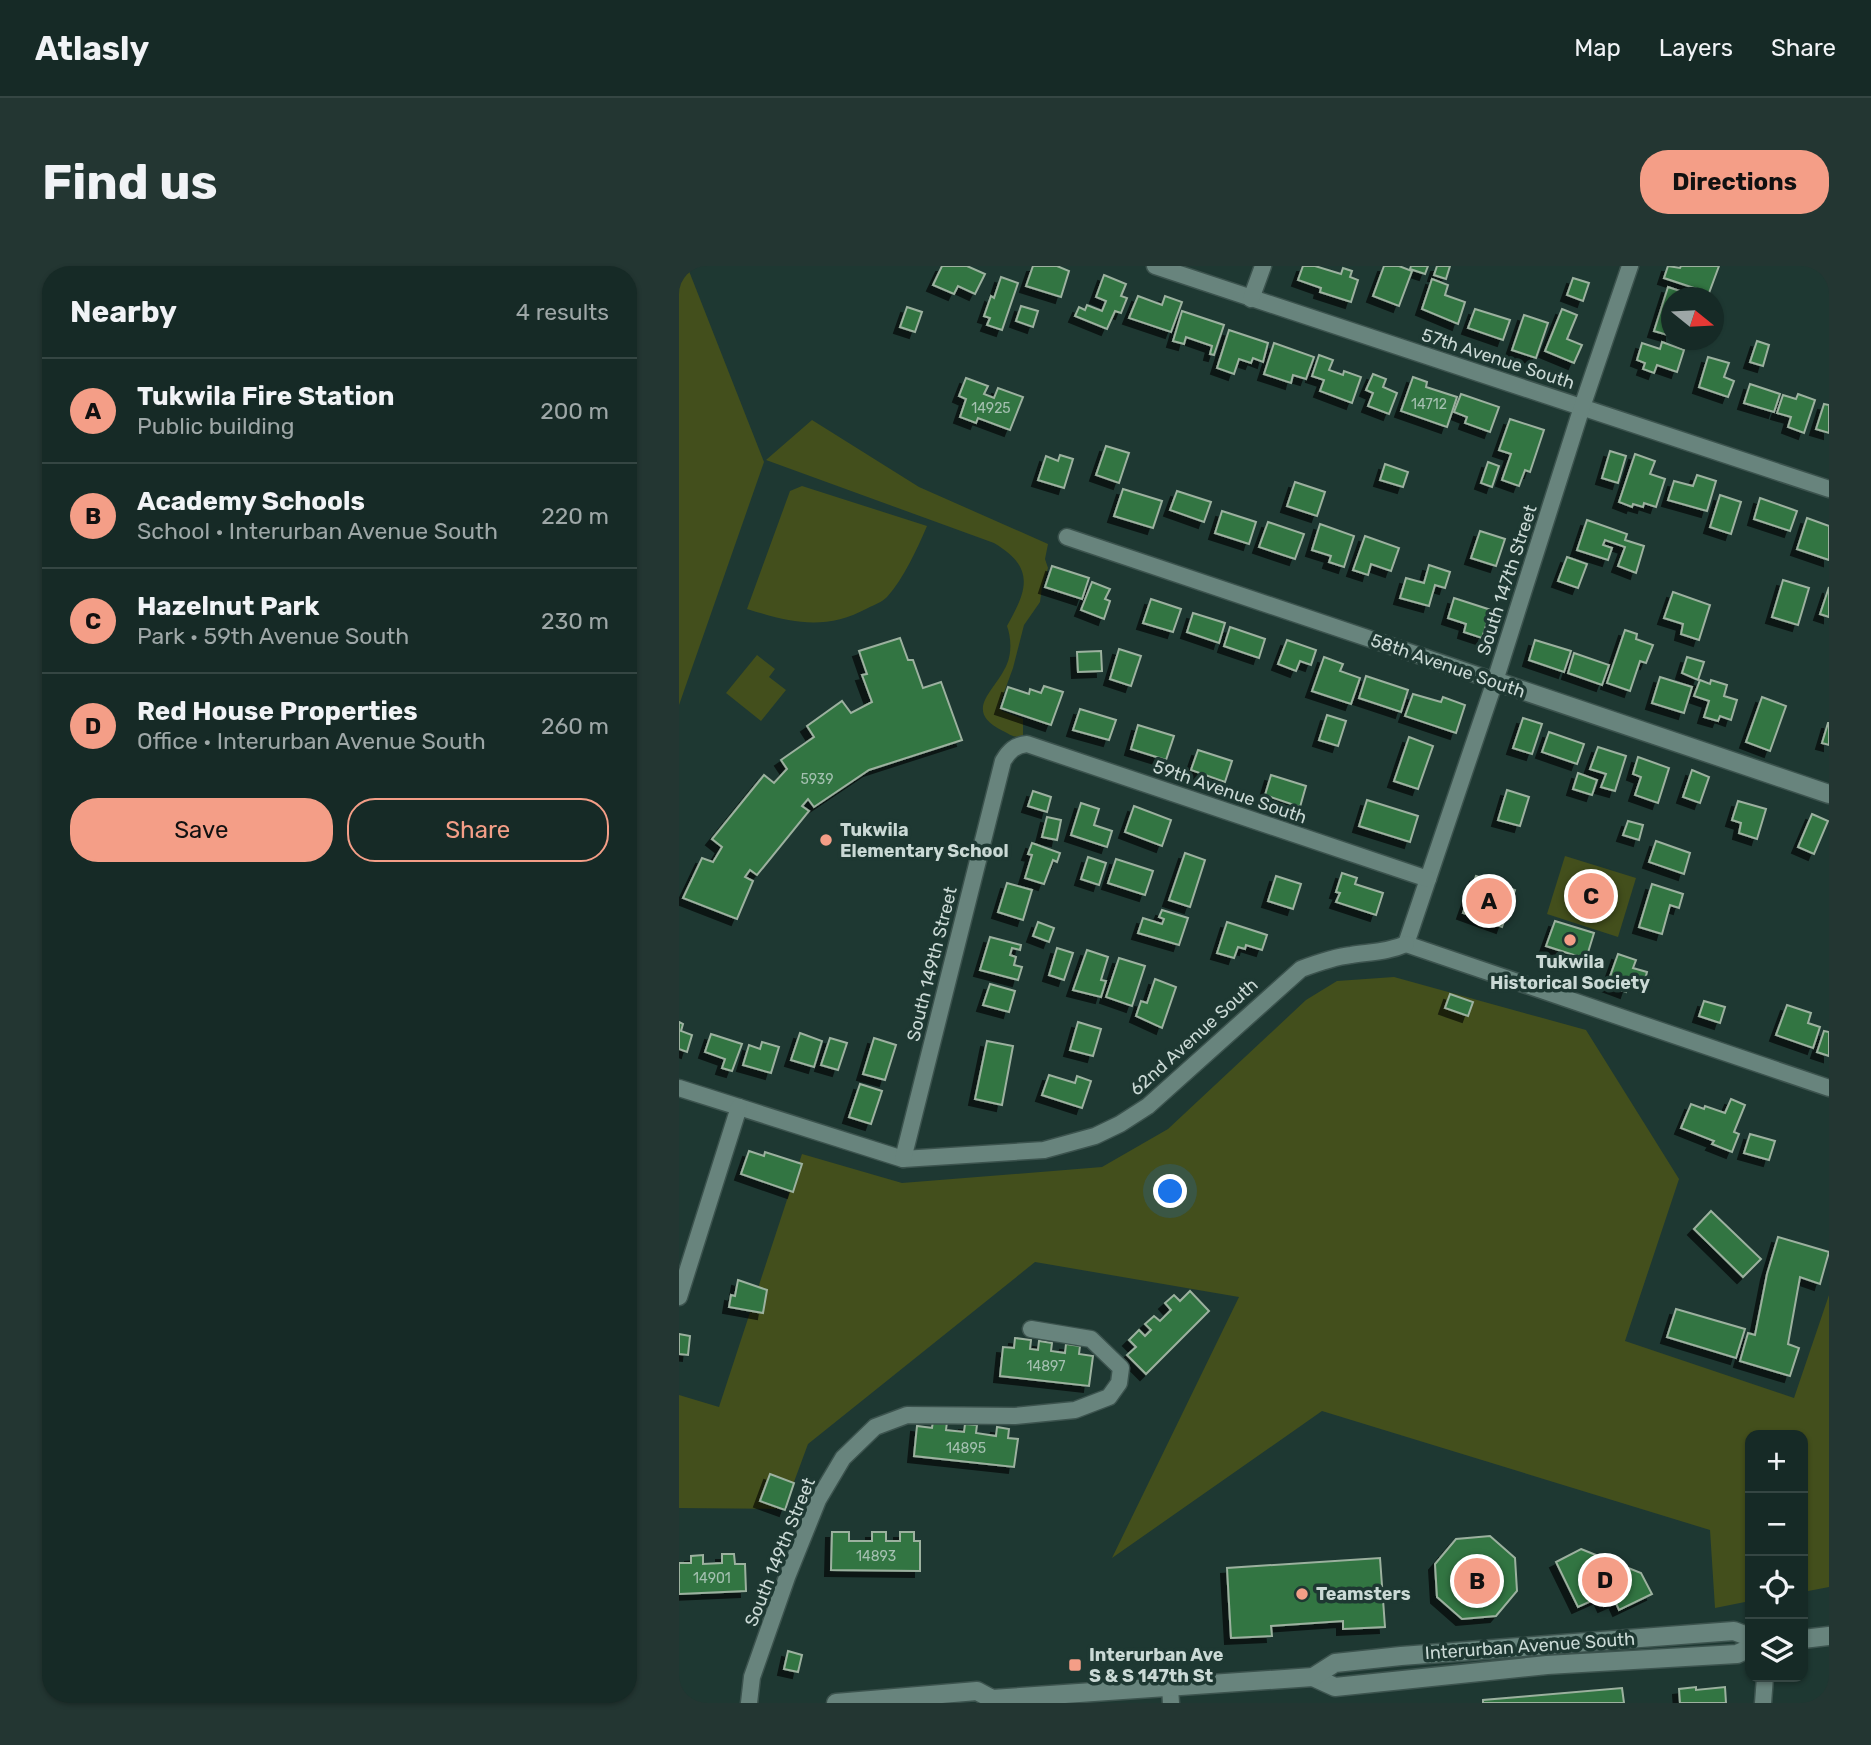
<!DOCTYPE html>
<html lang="en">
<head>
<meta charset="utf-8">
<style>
	body { margin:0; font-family:Rubik,sans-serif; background:#233632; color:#f1f3f6 }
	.controls { position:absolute; right:21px; bottom:21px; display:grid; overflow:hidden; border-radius:14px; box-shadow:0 2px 5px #0004 }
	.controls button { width:63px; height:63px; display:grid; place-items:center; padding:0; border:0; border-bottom:2px solid #354643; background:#162a26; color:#f1f3f6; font:35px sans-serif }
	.compass { position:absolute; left:982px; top:21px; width:63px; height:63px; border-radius:50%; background:#162a26; box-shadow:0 2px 5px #0004; rotate:108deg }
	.you { position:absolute; left:492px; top:926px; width:24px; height:24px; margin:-18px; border:5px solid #fff; border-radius:50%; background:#1a73e8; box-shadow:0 0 0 10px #1a73e833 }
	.badge { display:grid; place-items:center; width:46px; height:46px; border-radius:50%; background:#f49e87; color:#111; font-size:23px; font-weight:700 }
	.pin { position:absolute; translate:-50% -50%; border:4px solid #fff; box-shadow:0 2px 7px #0006 }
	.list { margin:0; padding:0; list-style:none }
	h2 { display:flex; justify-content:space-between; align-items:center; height:91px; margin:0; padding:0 28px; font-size:30px }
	h2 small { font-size:23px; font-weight:400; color:#9ea7a7 }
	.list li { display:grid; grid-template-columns:46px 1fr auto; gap:21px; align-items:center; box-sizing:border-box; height:105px; padding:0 28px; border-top:2px solid #354643 }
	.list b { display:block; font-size:26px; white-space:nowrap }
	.list p { margin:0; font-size:23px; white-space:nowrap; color:#9ea7a7 }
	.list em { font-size:23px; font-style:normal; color:#9ea7a7 }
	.actions { display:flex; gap:14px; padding:21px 28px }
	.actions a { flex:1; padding:16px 0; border:2px solid #f49e87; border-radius:28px; text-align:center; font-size:24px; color:#f49e87 }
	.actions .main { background:#f49e87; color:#111 }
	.icon { flex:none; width:38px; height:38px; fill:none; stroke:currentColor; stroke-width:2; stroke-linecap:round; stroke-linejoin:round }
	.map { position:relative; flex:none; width:1150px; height:1437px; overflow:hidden; border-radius:28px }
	header { display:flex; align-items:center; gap:42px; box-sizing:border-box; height:98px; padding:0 35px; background:#162a26; border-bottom:2px solid #354643 }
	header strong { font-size:33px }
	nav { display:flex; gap:38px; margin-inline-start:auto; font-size:24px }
	.intro { display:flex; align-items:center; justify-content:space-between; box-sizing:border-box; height:168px; padding:0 42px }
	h1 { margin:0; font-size:49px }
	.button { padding:18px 32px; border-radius:28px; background:#f49e87; color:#111; font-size:24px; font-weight:700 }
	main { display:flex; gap:42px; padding:0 42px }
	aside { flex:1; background:#162a26; border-radius:28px; box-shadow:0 2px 5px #0004 }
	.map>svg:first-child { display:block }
</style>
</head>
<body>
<header>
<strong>Atlasly</strong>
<nav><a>Map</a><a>Layers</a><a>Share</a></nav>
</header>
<div class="intro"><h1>Find us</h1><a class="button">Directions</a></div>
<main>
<aside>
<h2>Nearby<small>4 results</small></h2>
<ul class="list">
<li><span class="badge">A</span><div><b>Tukwila Fire Station</b><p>Public building</p></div><em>200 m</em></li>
<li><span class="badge">B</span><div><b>Academy Schools</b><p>School · Interurban Avenue South</p></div><em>220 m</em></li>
<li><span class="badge">C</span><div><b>Hazelnut Park</b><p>Park · 59th Avenue South</p></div><em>230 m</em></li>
<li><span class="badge">D</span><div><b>Red House Properties</b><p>Office · Interurban Avenue South</p></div><em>260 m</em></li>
</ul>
<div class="actions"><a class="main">Save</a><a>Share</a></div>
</aside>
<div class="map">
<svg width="1150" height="1437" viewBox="0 0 1150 1437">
	<defs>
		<filter id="shadow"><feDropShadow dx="-6" dy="6" stdDeviation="0" flood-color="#0009"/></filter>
	</defs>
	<rect width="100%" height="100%" fill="#1e3832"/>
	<g fill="#434f1c">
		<path d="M0,0H8L85,196L0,439Z"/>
		<path d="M133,154L240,221L369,278L366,293L369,302L363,321L361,336L345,359L334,402L320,440L323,445L344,453V469C336,473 332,469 324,465C282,444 317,425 328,398C333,386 332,371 328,360C348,324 357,302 315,277L87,194Z"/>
		<path d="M123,220L248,260C238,283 225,312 208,331C203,336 195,339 189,342C146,365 113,357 68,343L111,225Z"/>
		<path d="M78,389L96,403L90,411L107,424L82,455L47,427Z"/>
		<path d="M886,590L957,612L939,671L868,648Z"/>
		<path d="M715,711L907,764L1000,913L946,1075L1115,1132L1150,1029V1321L1124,1326V1169H1071V1335L1036,1342L1031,1264L643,1145L433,1292L560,1031L356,996L129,1178L105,1243L0,1242V1129L40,1141L123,888L223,917L423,901L489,863L627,734L658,715Z"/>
	</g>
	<g fill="#327542" stroke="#9cb19f" stroke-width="2" filter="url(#shadow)">
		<path d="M263,0H288L306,8L296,28L279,20L275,28L254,19Z"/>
		<path d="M354,0H378L390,5L382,31L347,20Z"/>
		<path d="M624,0H636L662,8L664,2L673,5L671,11L679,14L672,36L641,26L642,22L619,14Z"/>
		<path d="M705,0H720L733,5L720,40L694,30Z"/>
		<path d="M732,0H749L746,8L731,3Z"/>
		<path d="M758,0H771L767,13L755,9Z"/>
		<path d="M989,0L1001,2L1002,0H1040L1030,27L985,12Z"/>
		<path d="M425,9L447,18L442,30L448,32L442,47L436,45L428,63L396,50L400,41L406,44L408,39L423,45L427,35L417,31Z"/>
		<path d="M322,11L339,17L323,64L308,59L311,52L305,50L312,30L315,32Z"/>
		<path d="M894,12L910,17L904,35L888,29Z"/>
		<path d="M753,13L769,19L766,29L786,36L779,58L743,43Z"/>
		<path d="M989,21L1007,27L1006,32H992V70L975,65Z"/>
		<path d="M459,30L483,39L486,30L503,36L492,66L450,52Z"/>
		<path d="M342,40L359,45L354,61L337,55Z"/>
		<path d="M228,41L243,46L236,66L221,61Z"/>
		<path d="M796,43L831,54L824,74L789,62Z"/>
		<path d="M883,43L898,49L888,73L903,79L895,97L866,85Z"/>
		<path d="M503,45L545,59L535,89L531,88L533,80L507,71L505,78L494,75Z"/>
		<path d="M845,49L869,57L857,92L833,84Z"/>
		<path d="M550,64L589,77L584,96L574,92L572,97L560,93L555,108L538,102Z"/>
		<path d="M1078,75L1090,79L1084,100L1071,96Z"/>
		<path d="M983,76L1005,84L998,106L978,99L975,107L964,103L966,97L958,94L963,77L981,83Z"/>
		<path d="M595,77L635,91L627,113L614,109L612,117L585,108Z"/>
		<path d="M640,89L654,94L650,104L664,109L665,105L682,111L673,137L641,125L645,114L633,110Z"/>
		<path d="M1029,91L1050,97L1045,111L1055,115L1049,131L1020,121Z"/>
		<path d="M694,108L707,113L704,121L718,127L710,148L689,140L694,127L687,124Z"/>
		<path d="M734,111L748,116L747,121L778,131L768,161L722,145Z"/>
		<path d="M287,112L309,120L305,128L315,132L319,122L344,131L331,164L299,152L297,157L281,151L287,133L280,130Z"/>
		<path d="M1071,118L1101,128L1095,146L1065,137Z"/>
		<path d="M782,128L820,141L811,166L786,157L788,151L775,146Z"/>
		<path d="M1119,128L1136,134L1125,167L1109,161L1112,151L1098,147L1104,129L1117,133Z"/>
		<path d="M1145,138L1150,139V167L1137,163Z"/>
		<path d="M831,153L865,164L851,206L846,204L840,220L823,214L832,188L820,184Z"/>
		<path d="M427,180L450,187L440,217L417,209Z"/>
		<path d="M931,185L947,190L939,217L923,212Z"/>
		<path d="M956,188L976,195L971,208L986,213L977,241L965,237L964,241L954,238L953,241L940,236Z"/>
		<path d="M381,189L394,193L385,222L359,214L367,190L379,195Z"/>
		<path d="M809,196L820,200L813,221L802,217Z"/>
		<path d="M706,198L729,206L724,221L701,214Z"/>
		<path d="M1018,209L1037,215L1028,245L989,234L995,215L1014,220Z"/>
		<path d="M616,216L646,226L638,250L608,240Z"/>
		<path d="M444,223L483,235L474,262L435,250Z"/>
		<path d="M498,225L532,236L525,256L491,244Z"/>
		<path d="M1041,229L1062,236L1052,268L1031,261Z"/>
		<path d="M1081,232L1118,245L1111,265L1075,253Z"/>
		<path d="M543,245L577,256L570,278L536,267Z"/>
		<path d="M1128,252L1150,260V294L1118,283Z"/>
		<path d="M908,254L948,268L946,274L965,280L957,307L939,300L946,281L926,274L924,279L933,282L929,294L898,284Z"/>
		<path d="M589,256L625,268L616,293L580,281Z"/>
		<path d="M641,258L675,270L665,301L650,296L652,290L633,284Z"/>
		<path d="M801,265L826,273L817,300L792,292Z"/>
		<path d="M686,270L720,282L712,305L692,298L689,309L674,304Z"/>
		<path d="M888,291L908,298L899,322L879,315Z"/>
		<path d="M750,299L771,306L766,322L756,319L750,340L721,332L727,312L745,317Z"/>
		<path d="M373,300L410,312L403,333L366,321Z"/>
		<path d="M1104,314L1130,322L1119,359L1093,351Z"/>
		<path d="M413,316L431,323L426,333L431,335L425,353L402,344Z"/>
		<path d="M1150,321V351L1141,348Z"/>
		<path d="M994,326L1031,339L1020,374L1002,368L1004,358L985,352Z"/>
		<path d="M775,332L812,344L803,372L785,366L787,358L769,352Z"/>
		<path d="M472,333L502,343L494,366L464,357Z"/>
		<path d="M514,347L546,357L540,377L508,366Z"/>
		<path d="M551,361L586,373L580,392L545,380Z"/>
		<path d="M946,364L958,368L957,373L974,379L967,397L961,395L951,425L928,417Z"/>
		<path d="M221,372L229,394H234L244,422L262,416L283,474L190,504L135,541L129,533L123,540L130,545L78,609L71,604L66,611L74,615L58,653L4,632L23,592L34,596L43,581L33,573L85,509L95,517L108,503L102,494L135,471L128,460L163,435L172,447L193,436L183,409L188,408L180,385Z"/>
		<path d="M608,374L637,384L632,399L621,395L617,405L599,398Z"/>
		<path d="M856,374L892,385L885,406L850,394Z"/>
		<path d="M440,383L462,390L452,420L431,413Z"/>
		<path d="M422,385L423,405L399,406L398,386Z"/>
		<path d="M895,387L930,399L923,419L889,407Z"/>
		<path d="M645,391L664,398L661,405L681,412L672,438L633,425Z"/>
		<path d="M1008,391L1025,396L1019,414L1003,407Z"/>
		<path d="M687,410L729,424L722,446L680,432Z"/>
		<path d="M981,411L1013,421L1005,447L973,437Z"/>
		<path d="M1021,414L1031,418L1032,414L1048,419L1045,430L1058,434L1052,454L1041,450L1039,455L1025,451L1030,435L1015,430Z"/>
		<path d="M365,420L384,426L372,459L322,442L329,421L350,428L351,423L362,427Z"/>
		<path d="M734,428L762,436L764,431L786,439L777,467L726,450Z"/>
		<path d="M1083,431L1107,440L1091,485L1067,476Z"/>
		<path d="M401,443L437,454L430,474L394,464Z"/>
		<path d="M648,449L667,455L659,480L640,474Z"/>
		<path d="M844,452L863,458L853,488L834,482Z"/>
		<path d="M1149,457H1150V479L1143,477Z"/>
		<path d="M459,459L495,470L487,494L452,483Z"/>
		<path d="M870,466L905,478L898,498L863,486Z"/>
		<path d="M730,471L754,480L739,523L715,515Z"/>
		<path d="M919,481L947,490L936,525L922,521L927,508L911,503Z"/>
		<path d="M519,484L553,495L546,516L512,504Z"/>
		<path d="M959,491L990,502L979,537L956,529L962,511L954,508Z"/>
		<path d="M1013,504L1030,511L1021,537L1004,531Z"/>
		<path d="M899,507L918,514L913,529L894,523Z"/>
		<path d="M592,509L627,520L621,541L586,529Z"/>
		<path d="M828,524L850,531L841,560L819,554Z"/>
		<path d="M354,525L372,531L368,546L349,540Z"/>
		<path d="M688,534L739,550L731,576L680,560Z"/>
		<path d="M1059,535L1087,543L1078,573L1060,567L1062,557L1053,554Z"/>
		<path d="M402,537L420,543L415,559L433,565L428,581L392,569Z"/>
		<path d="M455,540L492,554L483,580L446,566Z"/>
		<path d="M1133,548L1149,555L1135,588L1119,581Z"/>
		<path d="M368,551L382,554L378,574L363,571Z"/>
		<path d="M949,555L964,559L960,574L944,569Z"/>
		<path d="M977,575L1011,587L1005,608L970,596Z"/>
		<path d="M353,577L381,587L378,596L374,594L365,618L346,612L353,589L349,588Z"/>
		<path d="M506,587L526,594L511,641L490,634Z"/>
		<path d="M409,591L427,597L420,619L402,613Z"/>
		<path d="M437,593L474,605L466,629L429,617Z"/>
		<path d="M663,607L678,612L676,618L704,627L697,649L657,636L661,627L657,626Z"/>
		<path d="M597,610L622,618L614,643L589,635Z"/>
		<path d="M797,610L836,624L823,661L784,647Z"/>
		<path d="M328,617L353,624L344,654L319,646Z"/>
		<path d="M973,618L1004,628L1000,642L991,639L983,668L960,661Z"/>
		<path d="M483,644L509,652L500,679L459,667L464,652L483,658L485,653L480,651Z"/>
		<path d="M876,655L915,667L907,693L867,680Z"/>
		<path d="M359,656L375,662L370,676L354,670Z"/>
		<path d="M548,656L588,669L583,684L567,679L566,683L559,681L555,692L538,687Z"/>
		<path d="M311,671L342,679L341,684L333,682L331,689L337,691L335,699L343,701L339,714L301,704Z"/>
		<path d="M378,682L394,687L385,714L370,709Z"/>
		<path d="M408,684L429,691L422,714L427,715L422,731L394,724Z"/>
		<path d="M939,688L957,694L954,702L968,706L965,718L951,714L947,726L928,719Z"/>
		<path d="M440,692L466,700L453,740L427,731Z"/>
		<path d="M476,713L497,721L483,762L457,750L462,735L468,737Z"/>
		<path d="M311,718L336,725L330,746L304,739Z"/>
		<path d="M771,728L794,736L789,750L766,742Z"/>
		<path d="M1025,735L1046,741L1041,757L1020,750Z"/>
		<path d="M1108,739L1132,747L1129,757L1141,761L1134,782L1097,769Z"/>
		<path d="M0,756L4,758L2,765L13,769L8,786L0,783Z"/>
		<path d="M399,756L422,763L414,790L391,784Z"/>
		<path d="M1145,765L1150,766V790L1138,786Z"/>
		<path d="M121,767L143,775L135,801L112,794Z"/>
		<path d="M32,768L63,778L53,805L43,802L46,793L26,786Z"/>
		<path d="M151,772L168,777L159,804L142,799Z"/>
		<path d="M195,772L217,779L206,814L184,808Z"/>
		<path d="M308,775L334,780L323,839L296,833Z"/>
		<path d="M83,776L100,781L92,807L64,799L70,779L81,783Z"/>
		<path d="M370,809L396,817L398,810L412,815L403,842L363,829Z"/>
		<path d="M181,818L203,825L192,858L170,851Z"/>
		<path d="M1052,833L1066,839L1055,866L1060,868L1053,886L1033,878L1035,875L1002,862L1012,838L1025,843L1026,840L1046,847Z"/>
		<path d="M1071,868L1096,875L1090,894L1065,887Z"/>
		<path d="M70,885L85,890L86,886L123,898L114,926L62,908Z"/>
		<path d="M1032,945L1082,993L1064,1011L1015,963Z"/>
		<path d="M1099,971L1150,986L1141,1018L1121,1011L1109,1078L1120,1082L1111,1110L1061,1095L1069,1067L1076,1069L1088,1008Z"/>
		<path d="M59,1014L88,1024L84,1047L50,1041L52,1029L56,1030Z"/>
		<path d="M511,1025L530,1045L467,1108L448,1089L457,1081L450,1074L460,1064L466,1070L472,1064L466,1058L475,1050L481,1055L492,1044L486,1037L495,1029L501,1035Z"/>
		<path d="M997,1043L1066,1063L1057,1092L988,1071Z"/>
		<path d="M0,1068L11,1070L9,1089L0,1088Z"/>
		<path d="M336,1072L352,1074L351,1083L359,1084L360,1075L373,1077L372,1085L386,1087L387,1078L401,1080L400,1088L414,1090L410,1120L321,1110L324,1081L335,1082Z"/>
		<path d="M254,1155L268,1156L267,1164L285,1166L286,1158L298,1159L297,1167L317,1170L318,1161L330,1163L329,1172L339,1173L335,1201L235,1190L238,1160L253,1162Z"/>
		<path d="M91,1208L115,1217L106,1244L81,1235Z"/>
		<path d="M153,1266H170V1275H193V1266H207V1275H221V1266H235V1275H241V1305L152,1304Z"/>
		<path d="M811,1270L836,1292L838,1325L817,1350L783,1353L758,1331L756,1298L777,1273Z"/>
		<path d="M902,1283L962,1307L973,1328L940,1344L936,1335L925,1340L921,1331L899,1341L877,1296Z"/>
		<path d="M43,1288H55L56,1298H66L67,1325L0,1328V1297H12V1290L24,1289V1298L43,1297Z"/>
		<path d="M701,1292L706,1361L664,1363V1355L592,1360L593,1370L552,1372L548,1302Z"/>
		<path d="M109,1385L123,1389L119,1406L105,1403Z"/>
		<path d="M1017,1421V1424L1046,1421L1047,1437H1001L1000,1423Z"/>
		<path d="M943,1422L945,1437H804V1434Z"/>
	</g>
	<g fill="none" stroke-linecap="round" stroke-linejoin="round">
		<defs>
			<g id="minor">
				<path d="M476,0L1150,223"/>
				<path d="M572,33L584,0"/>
				<path d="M388,271L816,415"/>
				<path d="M727,678L816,415L903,141L951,0"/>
				<path d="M727,678L1150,822"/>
				<path d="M0,822L224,893L365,884L416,870L441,858L469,840L622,703C638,697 655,691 672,689C691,686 709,686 727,678"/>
				<path d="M224,893L324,495C330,485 336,479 348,478L749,613"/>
				<path d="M0,1031L60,841"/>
				<path d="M491,1421L492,1437"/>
				<path d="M70,1437L73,1411L108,1311L139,1234L164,1192L196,1161L228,1149L336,1150L396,1144L430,1131L440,1117L442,1102L412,1073L352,1063"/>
				<path d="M1084,1437L1086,1411"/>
			</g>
			<path id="tertiary" d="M816,415L1150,528"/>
			<g id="secondary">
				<path d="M1124,1373L1150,1370"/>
				<path d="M634,1411L656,1421L868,1399L1058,1388L1071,1382"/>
				<path d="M157,1437L298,1425L313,1433L634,1411L656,1397L722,1390L1055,1365L1071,1371"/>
			</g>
		</defs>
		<use href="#minor" stroke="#3c534e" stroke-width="19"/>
		<use href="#tertiary" stroke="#3c534e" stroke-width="21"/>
		<use href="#secondary" stroke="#3c534e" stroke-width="21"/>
		<use href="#minor" stroke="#68847d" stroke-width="16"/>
		<use href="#tertiary" stroke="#68847d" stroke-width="18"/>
		<use href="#secondary" stroke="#68847d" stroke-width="18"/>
	</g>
	<g fill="#f49e87" stroke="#1e3832" stroke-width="2.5">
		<circle cx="147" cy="574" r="7"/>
		<circle cx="891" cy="674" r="7"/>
		<circle cx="623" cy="1328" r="7"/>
		<rect x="389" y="1392" width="14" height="14" rx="3.5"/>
	</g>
	<g text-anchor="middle" stroke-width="7" stroke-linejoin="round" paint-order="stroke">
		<g font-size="14" fill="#a4c0b0">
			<text x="750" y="143">14712</text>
			<text x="312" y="147">14925</text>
			<text x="138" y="518">5939</text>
			<text x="367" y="1105">14897</text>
			<text x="287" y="1187">14895</text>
			<text x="197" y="1295">14893</text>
			<text x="33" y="1317">14901</text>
		</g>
		<g font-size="18" fill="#cad9d5" stroke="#1e3832">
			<text transform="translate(819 93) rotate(18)" y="6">57th Avenue South</text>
			<text transform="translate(828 314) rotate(-72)" y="6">South 147th Street</text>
			<text transform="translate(769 400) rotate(19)" y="6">58th Avenue South</text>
			<text transform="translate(551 526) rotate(19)" y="6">59th Avenue South</text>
			<text transform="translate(253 698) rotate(-76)" y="6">South 149th Street</text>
			<text transform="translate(515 771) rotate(-42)" y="6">62nd Avenue South</text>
			<text transform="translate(101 1286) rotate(-68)" y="6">South 149th Street</text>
			<text transform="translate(851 1380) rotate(-4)" y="6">Interurban Avenue South</text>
		</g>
		<g font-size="18" font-weight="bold" fill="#cad9d5" stroke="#1e3832" text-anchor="start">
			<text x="161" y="570">Tukwila<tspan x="161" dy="21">Elementary School</tspan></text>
			<text x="891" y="702" text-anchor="middle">Tukwila<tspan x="891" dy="21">Historical Society</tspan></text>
			<text x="637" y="1334">Teamsters</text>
			<text x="410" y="1395">Interurban Ave<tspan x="410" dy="21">S &amp; S 147th St</tspan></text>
		</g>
	</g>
</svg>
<div class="controls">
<button>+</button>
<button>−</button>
<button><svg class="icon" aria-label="locate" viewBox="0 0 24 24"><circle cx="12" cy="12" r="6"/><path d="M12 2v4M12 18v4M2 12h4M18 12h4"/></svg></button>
<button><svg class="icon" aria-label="layers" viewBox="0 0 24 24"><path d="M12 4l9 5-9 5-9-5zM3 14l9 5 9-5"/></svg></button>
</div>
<svg class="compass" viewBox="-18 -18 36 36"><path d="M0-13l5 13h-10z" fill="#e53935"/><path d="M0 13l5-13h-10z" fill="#9ea7a7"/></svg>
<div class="you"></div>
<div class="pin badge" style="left:810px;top:635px">A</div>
<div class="pin badge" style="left:798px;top:1315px">B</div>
<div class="pin badge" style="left:912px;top:630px">C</div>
<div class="pin badge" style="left:926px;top:1314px">D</div>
</div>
</main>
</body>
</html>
